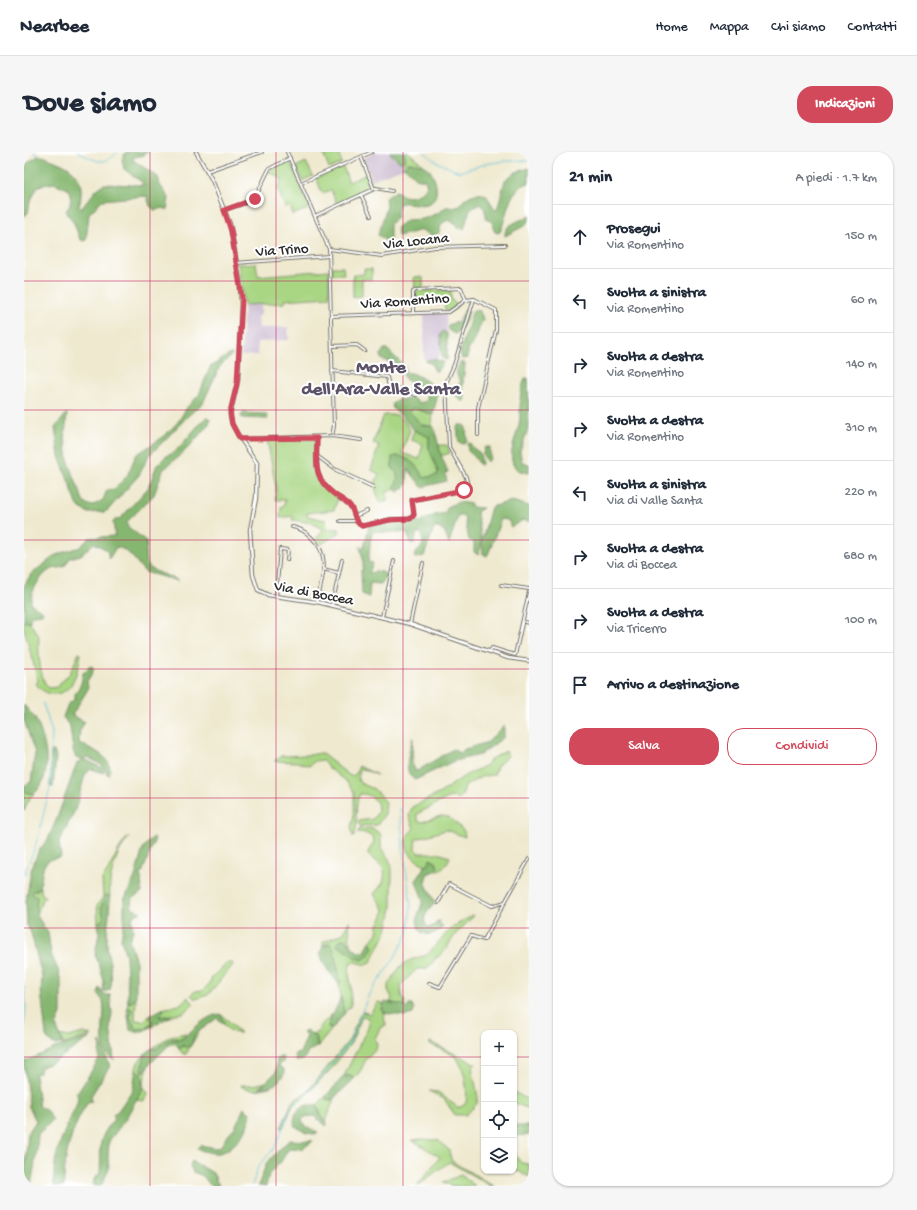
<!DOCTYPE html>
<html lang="it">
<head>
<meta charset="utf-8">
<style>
	body { margin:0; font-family:"Gochi Hand",sans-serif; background:#f6f6f7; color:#1f2937 }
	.controls { position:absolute; right:12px; bottom:12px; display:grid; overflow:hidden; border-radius:8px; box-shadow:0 1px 3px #0004 }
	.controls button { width:36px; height:36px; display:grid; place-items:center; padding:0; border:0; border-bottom:1px solid #e0e1e3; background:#fff; color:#1f2937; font:20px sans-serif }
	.stop { position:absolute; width:12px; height:12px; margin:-9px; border:3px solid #d1495b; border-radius:50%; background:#fff }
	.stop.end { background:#d1495b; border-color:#fff; box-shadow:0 1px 4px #0008 }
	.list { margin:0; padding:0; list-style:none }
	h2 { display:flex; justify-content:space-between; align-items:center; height:52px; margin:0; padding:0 16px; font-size:17px }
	h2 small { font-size:13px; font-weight:400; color:#747a83 }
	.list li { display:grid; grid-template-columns:26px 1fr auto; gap:12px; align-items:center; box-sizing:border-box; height:64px; padding:0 16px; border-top:1px solid #e0e1e3 }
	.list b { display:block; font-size:15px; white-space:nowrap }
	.list p { margin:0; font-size:13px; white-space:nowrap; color:#747a83 }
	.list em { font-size:13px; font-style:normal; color:#747a83 }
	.actions { display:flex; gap:8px; padding:12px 16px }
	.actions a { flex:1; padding:9px 0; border:1px solid #d1495b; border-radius:16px; text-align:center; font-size:14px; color:#d1495b }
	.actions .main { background:#d1495b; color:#fff }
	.icon { flex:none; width:22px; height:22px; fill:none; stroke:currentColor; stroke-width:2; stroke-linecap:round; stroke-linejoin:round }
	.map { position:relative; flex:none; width:505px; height:1034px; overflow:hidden; border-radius:16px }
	header { display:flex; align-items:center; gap:24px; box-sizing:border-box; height:56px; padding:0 20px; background:#fff; border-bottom:1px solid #e0e1e3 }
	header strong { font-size:19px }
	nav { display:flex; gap:22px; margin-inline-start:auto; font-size:14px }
	.intro { display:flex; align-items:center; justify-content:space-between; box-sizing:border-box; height:96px; padding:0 24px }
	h1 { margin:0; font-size:28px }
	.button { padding:10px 18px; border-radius:16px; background:#d1495b; color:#fff; font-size:14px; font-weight:700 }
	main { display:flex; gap:24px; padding:0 24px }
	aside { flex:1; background:#fff; border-radius:16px; box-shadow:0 1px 3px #0004 }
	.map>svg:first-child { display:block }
</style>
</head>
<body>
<header>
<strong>Nearbee</strong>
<nav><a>Home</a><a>Mappa</a><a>Chi siamo</a><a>Contatti</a></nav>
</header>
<div class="intro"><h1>Dove siamo</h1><a class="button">Indicazioni</a></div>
<main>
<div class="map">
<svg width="505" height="1034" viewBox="0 0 505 1034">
	<rect width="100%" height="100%" fill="#fff"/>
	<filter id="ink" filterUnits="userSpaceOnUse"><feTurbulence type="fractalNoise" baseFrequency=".025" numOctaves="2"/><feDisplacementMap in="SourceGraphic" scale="8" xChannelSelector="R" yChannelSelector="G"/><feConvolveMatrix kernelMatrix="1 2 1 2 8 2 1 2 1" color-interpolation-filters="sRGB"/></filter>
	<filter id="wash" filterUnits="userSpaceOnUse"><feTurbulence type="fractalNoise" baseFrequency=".012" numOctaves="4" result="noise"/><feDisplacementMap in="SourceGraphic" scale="16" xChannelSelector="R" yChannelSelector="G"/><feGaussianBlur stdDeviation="0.9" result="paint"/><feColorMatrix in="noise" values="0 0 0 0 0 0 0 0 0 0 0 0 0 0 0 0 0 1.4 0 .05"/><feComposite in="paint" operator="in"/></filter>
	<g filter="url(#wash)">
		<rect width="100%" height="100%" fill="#efe9cf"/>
		<g fill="#cdbed2">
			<path d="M352,0H365L371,7L378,11L379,16L348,28L339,6Z"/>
			<path d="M237,152V163L234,164L235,176L264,175L265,188L233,190L234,203L217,204L220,153Z"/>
			<path d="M400,161H422L423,198H416V203L412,209L400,207Z"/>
		</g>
		<g fill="#a9d683" stroke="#6a8057">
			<path d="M299,0H314L318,11L305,17Z"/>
			<path d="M379,0H384L402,15C393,10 386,11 379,16L381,3Z"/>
			<path d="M265,7L286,56L269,63L266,54L261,56L254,37L258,27L245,20L246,18Z"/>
			<path d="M282,10L289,24L278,29L272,15Z"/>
			<path d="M319,15L325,30L343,22L349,35L348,37L313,52L307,38L298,41L292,26Z"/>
			<path d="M232,111L234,124L305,118V145L261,148V151L220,153L214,112Z"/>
			<path d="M308,115H319L320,122H308Z"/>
			<path d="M340,117H348V127H338V144L329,145V123L340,122Z"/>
			<path d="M390,125H399V136H391Z"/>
			<path d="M427,138V147L434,154L428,158L421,159L420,147H391L392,139Z"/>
			<path d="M389,256L404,261H409L408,274L398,273L385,261V259Z"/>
			<path d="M360,263H373L381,270L386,278L378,301L395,307L399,292L387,288L390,278L405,285V296L414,320L413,323L400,326C394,315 381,300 368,306V315C376,322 374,330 369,338L363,339L364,348L356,351L350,333L355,322L347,318L355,293L349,291Z"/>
			<path d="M243,287H291C292,315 286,330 314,346L310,358L283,361V364L302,368L303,377H315V381L296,393L291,388L299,378L288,371L268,368L269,364L256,366L257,355L260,353L261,348H251L252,336Z"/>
			<path d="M415,293H423L426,301L417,304Z"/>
			<path d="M0,469L6,471L15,484C14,497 15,528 25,536L33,535L46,521L55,501L57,502C55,510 54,519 50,527C43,545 23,547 12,532L14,529L0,476Z"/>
			<path d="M482,599L484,604L473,614L470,623L459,624L441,634L438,644L434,646L426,645L393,662V668L398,670L417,664L425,665L440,679L441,685L422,678L392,687L391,694L394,701H413L426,705C420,719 415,717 403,722L406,720L405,711L404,713C392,711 377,698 384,683C385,681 388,679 390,676L385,664L388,655L416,641L442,623L463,613L467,607Z"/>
			<path d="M297,601L326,624L331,623L335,614L353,623L339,617L336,618L334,627L336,631L350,637L362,650L361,662L353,673L336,674L334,672L335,669L349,667C360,655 351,642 336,642C329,652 336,677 329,685L327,675L330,662V640L321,628L306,617L298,608L291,609L285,614L274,610L250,609L257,604L286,603Z"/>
			<path d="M0,640L10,642L7,644L0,659Z"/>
			<path d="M346,676L351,678L357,683V696L365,707L368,716V756L363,779L347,810L342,813L331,810L326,811L325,822L327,834V855L324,856L320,862L315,832L317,829L305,791L299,794V790L320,781L325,769L326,791L321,787L319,796C327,800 330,806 339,808L347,791H345L353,781L354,773L359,764L360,757L350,742L359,731C364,713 354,712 344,703V700L350,690L349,685L341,681L333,680L336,677Z"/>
			<path d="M105,684C103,689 98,694 95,700C89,714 84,730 86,745L81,742L77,756L80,766L74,771L73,753L79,745L78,727C89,714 92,696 105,684Z"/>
			<path d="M16,735L18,742L22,745L19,747L13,763L12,762L8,742L9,739H12Z"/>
			<path d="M449,763L450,764L431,783L420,800L410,808L408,812L402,817H393L377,833V843L381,850L380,854L366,850L368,846L364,838V833L376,815L386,808L403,803L427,776Z"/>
			<path d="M204,810L209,811L208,814L184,843L172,847L167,843L171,839H178L186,831L188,825Z"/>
			<path d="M164,845L170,852L159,861L135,865L140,857H138L155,853Z"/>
			<path d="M104,847L106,851L112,847L111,868L119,869L127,863L129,871L123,874H130L121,878V876L112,877L106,865L108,859L107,856L103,857Z"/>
			<path d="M354,850L359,851L358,858L362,861L360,866L362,873L357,875L351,886L353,893L352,898L343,905L337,918L330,927L328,924H320L345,873L344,866L340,864L338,865L327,891L308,916L284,941L269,953L259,976H257L268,950L284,939L326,887L336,862L340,860L346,862Z"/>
			<path d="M196,862L206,870L216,881C204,882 199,871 196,862Z"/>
			<path d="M308,862L304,874L305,877L309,876L294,894L291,884L287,882L294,880L298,872Z"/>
			<path d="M176,878L162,902H159L154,896L168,892L170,883Z"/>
			<path d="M59,881L67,883L38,893L39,889L35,883L45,885Z"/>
			<path d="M162,881L158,887L149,886L132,897H127L146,884Z"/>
			<path d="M406,890L452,912L448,915L454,945L453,952L442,963H431L420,947L405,939L414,940L433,955H437L442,951C444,939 441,912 430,904C424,899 413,896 405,892Z"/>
			<path d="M121,902L119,921L124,914L119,933L124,942L120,949L113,948L118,937V925L112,917L114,910Z"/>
			<path d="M242,930L235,935H245C235,938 228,939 218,935L217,933H230Z"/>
			<path d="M490,940L505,948V957L490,951Z"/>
			<path d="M301,945L302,947L307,948L310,946L303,967L301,970L293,953Z"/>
			<path d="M397,987L414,988L425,998L427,1007L429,1010L470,1034H467L425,1010L393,1034L416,1005L388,988Z"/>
			<path d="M490,1001L497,1011L505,1012V1025L490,1017Z"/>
			<path d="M437,1023L451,1034H428L419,1030Z"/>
		</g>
		<g fill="#86b771" stroke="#58714e">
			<path d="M102,0H124L121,3L110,5L109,8L134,25L136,33L145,46L143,58L140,56L130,58L126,54L123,44L78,48L65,62L62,88L59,89L56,87L49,69L44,63L42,59L46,53L47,41L44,37L30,31L14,34L6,50L4,61L0,65V14C5,11 10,5 16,4C21,4 26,7 31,9C55,18 61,31 55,55L57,57L72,38L80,32L119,33V31L100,17L98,7Z"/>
			<path d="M365,0H379L382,6L377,11Z"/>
			<path d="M384,11C390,11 397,11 402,15C411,21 418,44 406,51C396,56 384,48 375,52L372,66L366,72V88L363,92L360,87L354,83L363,54L362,46L372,39C375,40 377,43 380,44C389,47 400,41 403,33L401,28L392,26L381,15Z"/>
			<path d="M505,16V31C483,37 484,63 476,80L473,81L470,79L469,70L463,68L460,55L456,52L446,57L440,77L434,76L433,72L424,68L417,72L415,81L408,84L398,78C390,80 383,82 374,84L373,75L383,68L399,67L414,61L422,55H435C439,45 452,39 462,43L471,57L473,58L481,28L492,20Z"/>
			<path d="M505,63V69L500,74L481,84C480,71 497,70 505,63Z"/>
			<path d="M441,158L445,160C442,169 439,177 431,182L424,178V173L435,169Z"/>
			<path d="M449,158L456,159L459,167L448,194L444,197V206L438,207L436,200Z"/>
			<path d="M419,179L423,181V208L418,206L416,183Z"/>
			<path d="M360,197H363L381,215V219C385,222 386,220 390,222C399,225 405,233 414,236L415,239L409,261H404L389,256L385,259L398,273L410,275L417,303L424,320L421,321L423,329L398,335L384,317L383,333L374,340L370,337L374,326L372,320L368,315V305C382,300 394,315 400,326L413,323L414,320L405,296V285L390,278L377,263L369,257L368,251L374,247L382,248L387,245L395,251L403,249V241L395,237L396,234L382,228L375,218L366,213L365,210L357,207V202Z"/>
			<path d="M206,202H209L196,214L179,251L165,263L124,305L115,323L84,358L80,360L65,361L56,356L53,352L35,304L31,276L43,261L41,286L44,308L60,351L68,354L79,348L83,338L90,337L103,324L112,303L139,285L154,270L164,254L175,243L186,215Z"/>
			<path d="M409,207L420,210L413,219H411L407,211L402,210V208Z"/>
			<path d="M437,210L441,212L438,239L441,245L440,249H437L432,244L434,234L437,229C431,225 432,215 437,210Z"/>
			<path d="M504,226L505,275L496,299L498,310L505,312V321C476,319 491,289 495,273C498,256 493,245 501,227Z"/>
			<path d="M219,261L242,262L244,267L218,266L217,265Z"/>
			<path d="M183,265L186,267L185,272L164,296L139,318L130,343L103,370V374L123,390C123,396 120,403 122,409C124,421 146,422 154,429L121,420C112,411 106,397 92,395L85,407L83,398L70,391L57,403L46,406L41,414C37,417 31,415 26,418C16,423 6,441 7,452L19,459L18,462L9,463L6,466V471L0,469V434L7,422L32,403L56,395L65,386L91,384L89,369L97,366L124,336L133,313L141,305L151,300L178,269Z"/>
			<path d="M435,273H440L442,276L443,290L439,292L435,290L433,275Z"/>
			<path d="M446,291L449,296L456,301L458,312L456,313L450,304L444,299L443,292Z"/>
			<path d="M463,295H466V307L464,309H462L459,302L460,296Z"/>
			<path d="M488,349L505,354V370L499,368L487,375L484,368L477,367L465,400L463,404L459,402L458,389L467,355Z"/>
			<path d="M435,350L447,352L448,355L459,356L454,359L453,362C455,374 461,392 454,403L450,400V390L445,388L441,367L438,364H434L425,391C420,383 424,376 410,376L400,404L391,406L390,404C397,393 400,399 398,381H393L390,392L387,391L383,381C372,378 361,383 350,379L348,381C345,391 346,400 344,410L349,411L345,421L356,419L360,421L362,425L357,432L346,431L345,445L338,442L337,418H339V408L336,395H340L345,374L364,369L383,368L389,366L396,370L411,363L421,361L424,354Z"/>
			<path d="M66,514L69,515V520L63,529L64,537L48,563L61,570L56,578L55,591C67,597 91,605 85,623L83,622L78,613L63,605L56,607L52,606L49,598L46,575L39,565L44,552L51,547V542L57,532L59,521Z"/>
			<path d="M0,553C4,558 9,563 12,568C22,589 30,624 10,642L0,640V634L7,630L11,601L0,568Z"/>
			<path d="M480,573V585L456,603L430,609L391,628C377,619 386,599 389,585L388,611L391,618L393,619L429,597L434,600V602L441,597L464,590Z"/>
			<path d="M27,599H30L32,605L29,635L26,634Z"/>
			<path d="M60,607L78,616L80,621L67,617L61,623L51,658L35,690L37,705C33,706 27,707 24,709C15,715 20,732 12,739H9L8,742L13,745L12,762L24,781L27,802L34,818L37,830V862L32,874L39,891L31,893L26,890L22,884L17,839L18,824L7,781L3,773L2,750L7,718L14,700L24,687L33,666L53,611Z"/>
			<path d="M129,685L131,687L117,724L118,740C111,745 104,748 109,757L117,760L108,765L109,779L105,788L112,810V847L105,851L104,847L102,804L97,787L100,770V748L111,725L119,696Z"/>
			<path d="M406,707L412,710L414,715L412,718L403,722L401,730L411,751C404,759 395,767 405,776L411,773L413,769H416L415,772L419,774L418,776C412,781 405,785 397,780C389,768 396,760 399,748L392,729L401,713H404Z"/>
			<path d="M81,742L86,745C86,760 83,774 83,789C83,806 91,822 86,838L79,840L80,829L75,812L71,803L75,781L74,771L80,766L77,756Z"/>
			<path d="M317,787H321L334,800H341L345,791H347L349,795L344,804L339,808L331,806L324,799L312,793Z"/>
			<path d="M305,791L309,795L317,830L315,832L303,817L296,802L299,794Z"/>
			<path d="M76,836L79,843H86L88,861L86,873L90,908C70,898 83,866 79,849C78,847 75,844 74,841Z"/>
			<path d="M316,845L318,849L320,862L309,876L305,877L304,874L315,850Z"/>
			<path d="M361,850L379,853L383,857L385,853H388L390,858L389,862L381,864L360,861L358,856Z"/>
			<path d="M105,855L108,859L106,866L112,877L119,876L121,878L113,881L106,878L103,857Z"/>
			<path d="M138,857L140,858L135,865L148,864L123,876V874L129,870L126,866L127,863Z"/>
			<path d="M196,862L201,872L200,873L193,866L170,883L168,892L162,896L159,893L156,897L151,891L146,892L117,921L121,902L127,897H132L144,888L158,887C168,879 182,863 196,862Z"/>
			<path d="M282,878L291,884L294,894L285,899L279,908L272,909L271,902L276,901L283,884L279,881Z"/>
			<path d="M67,885L33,908L16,916V921L11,922L15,954L23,959L29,968L14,982L13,998L7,1034H0L4,981L12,969L5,955L0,910L31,896Z"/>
			<path d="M76,890L86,914L67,944L68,949L64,950C47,977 40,1003 40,1034H30C28,1006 38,985 49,960C52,954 56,946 52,940L55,939L75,907Z"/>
			<path d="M255,905H259L260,909L256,912L255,915L259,916L261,921L253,931L245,935L240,934L235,937L252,920L253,907Z"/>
			<path d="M112,917L118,925V937L101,968L85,989L84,1006L85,1017L77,1034H69L70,1027L76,1021C78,994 71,990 91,966L89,962L94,959L109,937Z"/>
			<path d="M320,924H328L330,927L310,946L307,948L302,947L301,945Z"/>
			<path d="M284,953H293L298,966L303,972L302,974L290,964L281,965L278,968C280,976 287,977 294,980L292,982L282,981L271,974C268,964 274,955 284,953Z"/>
			<path d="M220,956L226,961C228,975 209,999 195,1001C188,1002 180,999 173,997L176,993L192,996L196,995L206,980L211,975Z"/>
			<path d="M490,974H505V983L490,984Z"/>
			<path d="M265,988L289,989L278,997L267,996L263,999L257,1010L245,1022L242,1034H234L243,1010Z"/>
			<path d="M168,1009L189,1021L195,1034H187L179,1024L169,1020L166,1014Z"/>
		</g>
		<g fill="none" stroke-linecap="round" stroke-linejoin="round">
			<g stroke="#5ec2dc" stroke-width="1">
				<path d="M9,0L14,3"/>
				<path d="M54,0C71,8 79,16 94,0"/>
				<path d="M400,0L413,10L435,20L461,12L481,9H505"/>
				<path d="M0,724L12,692L26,636L28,580L19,551"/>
				<path d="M0,834L2,855L0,873"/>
				<path d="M228,1034L234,1015L251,995L267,955L284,941L326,890L345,842L368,810L384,781L387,754L379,696L376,656"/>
				<path d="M291,1034H292"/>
			</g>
		</g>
	</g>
	<g filter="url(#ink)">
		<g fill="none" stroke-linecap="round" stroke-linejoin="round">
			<defs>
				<g id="minor">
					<path d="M263,0L305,97L310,274L308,284"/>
					<path d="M337,5L350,37"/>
					<path d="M183,19L238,0"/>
					<path d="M277,31L348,0"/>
					<path d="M337,43L347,64"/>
					<path d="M200,58L230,48L245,17L266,6"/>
					<path d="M291,64L352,36L368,39"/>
					<path d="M305,97L358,104L411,95L481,93"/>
					<path d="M212,111L305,104"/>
					<path d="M450,147L472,158V178L454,256V283"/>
					<path d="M389,161V140L392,138L437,136L442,148"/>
					<path d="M308,194L333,193L341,199"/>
					<path d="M308,219L363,225L365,235L378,237L392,243"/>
					<path d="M293,286C293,311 288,325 310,342C315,346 324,350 327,355C331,362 330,370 338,374L368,367H387L390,362L388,348L441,338L444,335L442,325L425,295L422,231L430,213L450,147L442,148L425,160L307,164"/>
					<path d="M216,287L308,284L337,288"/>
					<path d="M293,304L312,318L349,335"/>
					<path d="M331,364L343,359"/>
					<path d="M316,369H332"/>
					<path d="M268,375C276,376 282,380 287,385C308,404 298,426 293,450"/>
					<path d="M299,417L315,421"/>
					<path d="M477,433L505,437"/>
					<path d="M252,444L256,397L264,398L263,408"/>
					<path d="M308,453L318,408"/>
					<path d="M358,465L370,409"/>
					<path d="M501,470L505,471"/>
					<path d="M386,472L399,411"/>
					<path d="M466,499L468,496L491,503L505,440"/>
					<path d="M414,751L425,732L468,754L481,750"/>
					<path d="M405,831L416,835L447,784L460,788L505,707"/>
				</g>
				<path id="tertiary" d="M172,0L188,28L206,72L216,130L217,152L214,227L206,263L208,272L214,283L233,311L232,346L226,378L229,423L234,438L244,443L293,450L386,472L484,506L505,509"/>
			</defs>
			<use href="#minor" stroke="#706e64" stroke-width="4"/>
			<use href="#tertiary" stroke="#706e64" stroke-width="4.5"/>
			<use href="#minor" stroke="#fff" stroke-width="2"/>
			<use href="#tertiary" stroke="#fff" stroke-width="2.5"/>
		</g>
	</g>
	<g fill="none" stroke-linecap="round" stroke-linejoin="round" filter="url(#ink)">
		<path stroke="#d1495b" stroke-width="5" d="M231,47L200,58L207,79L218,146L213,232L206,260L208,272L216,287L293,286C293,311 288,325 310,342C315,346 324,350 327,355C331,362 330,370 338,374L366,368L386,367L390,363L388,348L440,338"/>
	</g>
	<path fill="none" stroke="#c2185b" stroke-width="1" stroke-opacity="0.55" d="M126,0V1034M252,0V1034M379,0V1034M0,129H505M0,258H505M0,388H505M0,517H505M0,646H505M0,776H505M0,905H460M490,905H505"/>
	<g text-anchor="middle" stroke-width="4" stroke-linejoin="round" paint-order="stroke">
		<g font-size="15" fill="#2b2b2b" stroke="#fff">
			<text transform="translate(392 88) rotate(-6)" y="5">Via Locana</text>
			<text transform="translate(258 97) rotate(-4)" y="5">Via Trino</text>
			<text transform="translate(381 148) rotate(-4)" y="5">Via Romentino</text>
			<text transform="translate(290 440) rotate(11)" y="5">Via di Boccea</text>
		</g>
		<g font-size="19" font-weight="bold" fill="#5c5369" stroke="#fff">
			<text x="357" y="220">Monte<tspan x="357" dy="22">dell'Ara-Valle Santa</tspan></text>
		</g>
	</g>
</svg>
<div class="controls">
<button>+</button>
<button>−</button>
<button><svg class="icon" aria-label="locate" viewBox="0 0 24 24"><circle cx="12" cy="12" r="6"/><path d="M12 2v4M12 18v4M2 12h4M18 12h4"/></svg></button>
<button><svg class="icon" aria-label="layers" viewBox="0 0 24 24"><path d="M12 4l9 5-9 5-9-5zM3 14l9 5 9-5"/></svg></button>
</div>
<div class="stop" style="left:440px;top:338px"></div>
<div class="stop end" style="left:231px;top:47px"></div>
</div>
<aside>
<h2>21 min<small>A piedi · 1.7 km</small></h2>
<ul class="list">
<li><svg class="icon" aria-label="ahead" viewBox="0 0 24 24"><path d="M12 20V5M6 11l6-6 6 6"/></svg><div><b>Prosegui</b><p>Via Romentino</p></div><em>150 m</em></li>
<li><svg class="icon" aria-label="left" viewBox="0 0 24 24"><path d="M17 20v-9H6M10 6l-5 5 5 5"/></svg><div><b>Svolta a sinistra</b><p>Via Romentino</p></div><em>60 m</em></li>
<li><svg class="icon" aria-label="right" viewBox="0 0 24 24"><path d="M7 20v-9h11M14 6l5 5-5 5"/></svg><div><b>Svolta a destra</b><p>Via Romentino</p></div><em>140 m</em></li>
<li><svg class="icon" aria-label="right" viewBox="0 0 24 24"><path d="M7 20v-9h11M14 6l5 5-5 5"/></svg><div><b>Svolta a destra</b><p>Via Romentino</p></div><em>310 m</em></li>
<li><svg class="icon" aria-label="left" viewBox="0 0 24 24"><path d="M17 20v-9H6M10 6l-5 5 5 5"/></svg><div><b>Svolta a sinistra</b><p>Via di Valle Santa</p></div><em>220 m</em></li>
<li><svg class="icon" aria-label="right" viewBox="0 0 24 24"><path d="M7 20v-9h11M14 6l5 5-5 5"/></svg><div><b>Svolta a destra</b><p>Via di Boccea</p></div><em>680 m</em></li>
<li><svg class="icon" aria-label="right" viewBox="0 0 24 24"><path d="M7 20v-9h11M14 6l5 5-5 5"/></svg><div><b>Svolta a destra</b><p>Via Tricerro</p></div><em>100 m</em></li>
<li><svg class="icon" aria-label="arrive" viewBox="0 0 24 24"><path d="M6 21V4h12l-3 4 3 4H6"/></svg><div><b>Arrivo a destinazione</b></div></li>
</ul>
<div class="actions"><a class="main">Salva</a><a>Condividi</a></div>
</aside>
</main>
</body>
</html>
